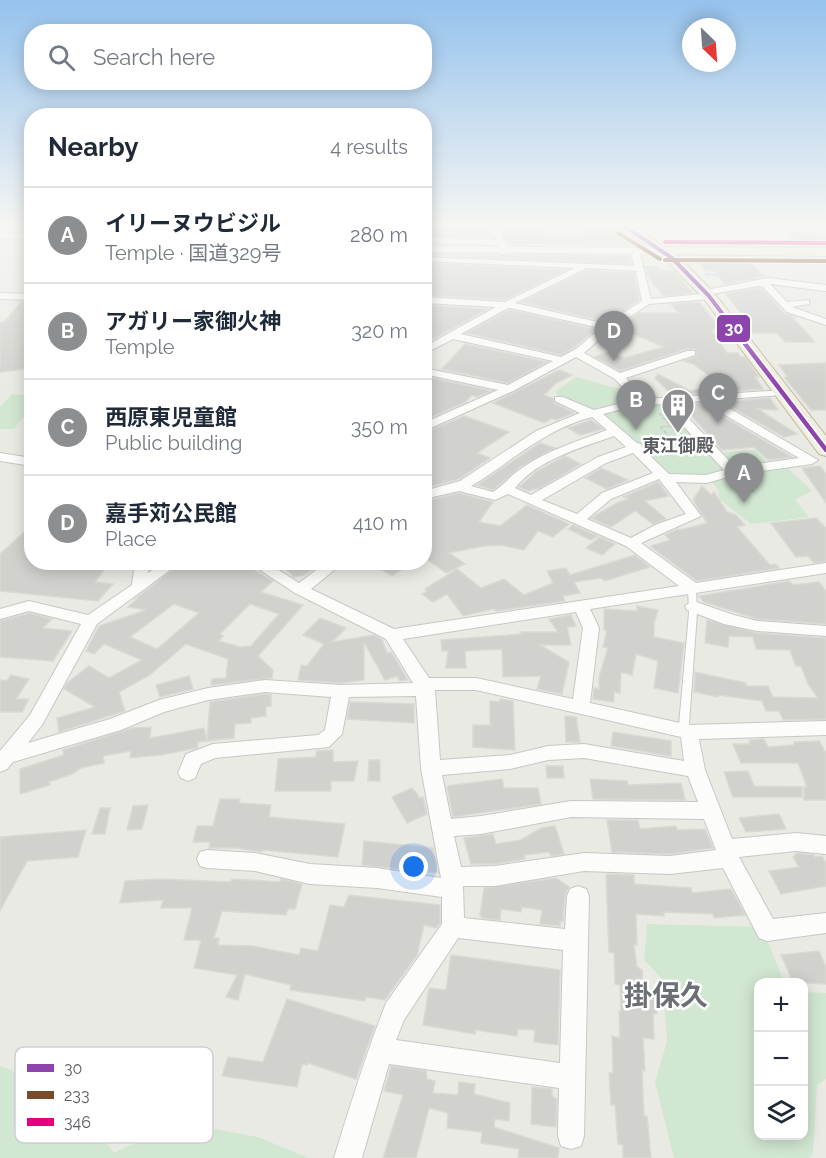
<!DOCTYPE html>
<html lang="en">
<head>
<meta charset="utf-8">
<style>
	body { margin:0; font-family:Raleway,"Noto Sans JP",sans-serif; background:#f2f2f3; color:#1f2937 }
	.controls { position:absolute; right:18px; bottom:18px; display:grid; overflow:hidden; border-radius:12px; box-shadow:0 3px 15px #0003 }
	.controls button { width:54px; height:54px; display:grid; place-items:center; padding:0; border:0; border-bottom:2px solid #e0e1e3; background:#fff; color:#1f2937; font:30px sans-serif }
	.compass { position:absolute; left:682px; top:18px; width:54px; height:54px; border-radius:50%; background:#fff; box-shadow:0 3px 15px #0003; rotate:155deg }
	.you { position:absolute; left:414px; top:867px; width:21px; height:21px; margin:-15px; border:4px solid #fff; border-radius:50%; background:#1a73e8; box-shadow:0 0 0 9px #1a73e833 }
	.badge { display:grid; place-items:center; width:39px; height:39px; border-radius:50%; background:#8d8e90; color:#fff; font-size:20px; font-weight:700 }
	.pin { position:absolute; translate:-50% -50px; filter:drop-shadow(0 2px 3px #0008) }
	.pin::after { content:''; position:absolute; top:32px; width:21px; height:18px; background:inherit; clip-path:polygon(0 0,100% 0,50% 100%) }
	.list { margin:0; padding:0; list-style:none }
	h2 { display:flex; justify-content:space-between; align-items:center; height:78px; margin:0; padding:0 24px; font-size:26px }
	h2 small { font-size:20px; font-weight:400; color:#747a83 }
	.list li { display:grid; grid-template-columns:39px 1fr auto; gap:18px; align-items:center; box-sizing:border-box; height:96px; padding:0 24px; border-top:2px solid #e0e1e3 }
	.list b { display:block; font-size:22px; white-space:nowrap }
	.list p { margin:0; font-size:20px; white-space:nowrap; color:#747a83 }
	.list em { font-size:20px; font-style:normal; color:#747a83 }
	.icon { flex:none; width:33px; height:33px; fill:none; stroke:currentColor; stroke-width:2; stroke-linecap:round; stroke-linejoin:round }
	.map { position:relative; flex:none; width:826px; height:1158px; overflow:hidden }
	.search { position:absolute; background:#fff; box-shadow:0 3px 15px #0003; left:24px; top:24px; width:408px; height:66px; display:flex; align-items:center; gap:15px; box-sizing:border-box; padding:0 21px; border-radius:24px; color:#747a83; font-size:22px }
	.panel { position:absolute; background:#fff; box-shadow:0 3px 15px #0003; left:24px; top:108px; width:408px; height:462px; border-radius:24px }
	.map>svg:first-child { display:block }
</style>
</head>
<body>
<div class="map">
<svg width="826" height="1158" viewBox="0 0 826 1158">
	<rect width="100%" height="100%" fill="#eaeae5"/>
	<g fill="#d2e7d2">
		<path d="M576,377C590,380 615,390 627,388L633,401L593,411L560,398L555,392Z"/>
		<path d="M12,394L31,396V407L14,429H0V407Z"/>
		<path d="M665,403L712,453L755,450L773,468L787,467L812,491L795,500L809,517L751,524L719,499V491L713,483L677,482L667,474L636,442L604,417V413L630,406Z"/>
		<path d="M647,924L762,927L784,982H758V1136H804V992L826,993V1079L817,1085L813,1154L809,1158H674L655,1082L667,1041L663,980L644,960Z"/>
		<path d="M0,1066L72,1091L114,1153L178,1122L258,1137L309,1158H0Z"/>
	</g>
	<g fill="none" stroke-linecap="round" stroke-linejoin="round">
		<g stroke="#b8d6f5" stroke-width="2">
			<path d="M560,255L570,257"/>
			<path d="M589,261L611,265"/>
			<path d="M637,266L658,268"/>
			<path d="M706,274L722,276"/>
			<path d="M746,278L764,281"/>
		</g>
	</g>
	<g fill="#d1d1ce" stroke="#dad9d4" stroke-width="1.5" fill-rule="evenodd">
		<path d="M424,225H486L493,238L424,236Z"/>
		<path d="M498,225L545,226V238H585L580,225H596L598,229H617L623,232L629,239L630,245L508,244Z"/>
		<path d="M788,230L826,234V246H793Z"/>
		<path d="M426,255L630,256L631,264Z"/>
		<path d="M743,257L764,276L724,284L716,271H706L694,258Z"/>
		<path d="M426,263L566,270L505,300L424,295V278L429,265Z"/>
		<path d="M646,269L674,271L693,293L664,296L647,275Z"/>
		<path d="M587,270L634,273L639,300L606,322L522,302Z"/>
		<path d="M758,288L762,289L785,314L796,317L793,318L815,342H785L777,333H752L738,316H743L726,294Z"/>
		<path d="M21,302H32V368L0,372V323L4,322Z"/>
		<path d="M699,302L721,330H712L727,353H738L741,357H745L759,377H755L763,389L672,395L655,378L658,374L690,391L722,385L693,364L684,361L697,356L695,349H686L620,371L595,357L608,352L624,358L664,347L618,327L639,313H678L671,304Z"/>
		<path d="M424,305L488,309L424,344Z"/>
		<path d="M509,310H510L596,329L575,347L561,355L467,333Z"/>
		<path d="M465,344L547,362L508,383L442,369Z"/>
		<path d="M826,363V410H811L785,378L787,376L779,365Z"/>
		<path d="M559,370L572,375L556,383L544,395L553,398L554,403L574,413L556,420L552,418L544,423L493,403Z"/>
		<path d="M424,376L491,391L477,397L472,395L465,402L425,420Z"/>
		<path d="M770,398L778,410L758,409L797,434L784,437L722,402Z"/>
		<path d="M700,403L792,457L768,460L754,447L722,450L682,405Z"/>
		<path d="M464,416L509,432L477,453L490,458L459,479L429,487L424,483V433Z"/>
		<path d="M591,420L603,429L580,435L568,428Z"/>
		<path d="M540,443L555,448L521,466L493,490L477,485Z"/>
		<path d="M565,456L581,464L540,488L528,491L519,487L537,471Z"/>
		<path d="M820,466L826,474V503L802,468Z"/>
		<path d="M601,468L628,480L607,489L585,478Z"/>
		<path d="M658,482L669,496L645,501L666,519L653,524L635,511L611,527L591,518L617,503L628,499L623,497Z"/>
		<path d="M702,486L711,495L714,492L727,512L736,515L745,525L737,527L770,565L776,564L779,568L697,581L654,549L651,546L670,540L665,535L678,529L680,530L707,523L693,500Z"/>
		<path d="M459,493L493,502L479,522L500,526L527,505L569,524L553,537L538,531L524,550L501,545L484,546L449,553L465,564L446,573L424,557V506L433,499Z"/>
		<path d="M816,518L826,528V561L814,563L808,556L796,557L771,523Z"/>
		<path d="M32,525V562H110L95,582L113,584L98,601L0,591V554Z"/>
		<path d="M573,525L598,536L591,540L568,529Z"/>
		<path d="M600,537L615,544L602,555L586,548Z"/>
		<path d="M635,555L650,567L605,581L601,578L574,582L580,593L563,596L565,601L496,611L493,609L463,616L447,594L433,602L422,594L427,591L425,589L457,569L481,588L504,579L524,595L553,583L547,571L566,568L570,575Z"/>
		<path d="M183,562H240L273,581L261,592L303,605L258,656L273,670L272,678L211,685L212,679L226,678L228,659L186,644L150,675L119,692L125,711L59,732L57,718L95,707L64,689L67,683L89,666L109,678L142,660L104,644L94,654L86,651L99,626L146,610L128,607L137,599H135ZM174,604L199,613L157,649L130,637ZM250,604L279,614L251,646L240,647L219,641L223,636L220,634Z"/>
		<path d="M280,562H323L304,575L294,577Z"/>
		<path d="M368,562H413L392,576Z"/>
		<path d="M789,581L793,585L819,582L826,591V624L757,619L704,602L699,596Z"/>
		<path d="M637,606L658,610L654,623V637L684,643L678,693L654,688L658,661L636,654L632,675L621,672L620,693L614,692V702L593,699L594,688L599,689V677L608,648L603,647L607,631L604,630V609L637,611Z"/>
		<path d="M29,613L52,619L43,628L72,631L53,661L0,657V621Z"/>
		<path d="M571,615L576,626L567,627L571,645H540L569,662L562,694L537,689L541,676L503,677L502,649L465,651L466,668H446L448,651H442L441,640L522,634L520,632H558L549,619Z"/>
		<path d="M320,618L346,628L332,642L374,635L382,640L387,653L391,652L408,680L400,681L397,676L385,680L364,642V680L341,683L298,680L301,665L307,666L324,644L303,635Z"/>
		<path d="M707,620L757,633L826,638V719L783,720L779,711H766L762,701L718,695V697L694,692L695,672L746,683V686H768L773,697L818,698L808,684L801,666H796L790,650L756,649L753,637L729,636L728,647L705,643Z"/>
		<path d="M11,675L29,679L16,699H29L22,712H0V680L7,681Z"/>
		<path d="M189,676L193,689L160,697L156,685Z"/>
		<path d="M265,694L271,695V706L266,707V716L251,718V723L235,724L234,738L198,742L197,748L160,755L130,758L131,751L103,756L104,763L81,768L72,774L49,782L50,785L20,794V769L64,755L63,750L132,728L151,727L150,738L204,728L207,740L210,702Z"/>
		<path d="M500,699L513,701L515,750L473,747V725H490V701L499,702Z"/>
		<path d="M350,702L414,704V723L347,719Z"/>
		<path d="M565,716L576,717L580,742H566Z"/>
		<path d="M613,732L671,741V756L611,746Z"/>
		<path d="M764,739L768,747L794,745V742L819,741L826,753V800H804V787H807L798,763H741L733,744H750L749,740Z"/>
		<path d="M333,750V762L358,761L354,781H331V791H275L278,759L316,757V751Z"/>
		<path d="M369,760H380V781H368Z"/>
		<path d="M546,766H563L564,778H547Z"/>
		<path d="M748,771L754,786L802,787V797H733L724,772Z"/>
		<path d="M502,779L504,788H538L541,804L453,817L447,786Z"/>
		<path d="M590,779L627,781L628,785L681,783L685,800L593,799Z"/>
		<path d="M412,788L420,798L423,797L427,814L407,823L392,797Z"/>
		<path d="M220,799H240L239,803L271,805L269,817L345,824L338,857L263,850L262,852L236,848H209L210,842H193L197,826H213Z"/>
		<path d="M148,805L142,829L127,830L133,806Z"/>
		<path d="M100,808H110L105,834H92Z"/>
		<path d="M779,814L786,829L746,832L739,818Z"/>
		<path d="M607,820H638L640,829L676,826L677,830L705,829L713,848L670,854L612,852Z"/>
		<path d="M555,826L564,854L551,856L549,852L524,855L525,859L495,864H471L464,838L493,834L496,844L521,840L541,828Z"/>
		<path d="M86,830L78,857L27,861L0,911V837Z"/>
		<path d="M364,841L433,848L438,873L362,865Z"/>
		<path d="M797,853L814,855L815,857L822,856L826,863V886L781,894L769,871L799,867L793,857Z"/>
		<path d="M606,874L634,875V884L691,888L692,893L731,889L745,915L714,918L713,914L664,912V916L636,914L637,945H634L637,967L642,970L643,989L655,991L657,1014H653L654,1039L643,1038L645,1071L642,1070L644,1116H647L651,1158H623V1145L618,1144L615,1105H611L609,1073H613L612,1036L620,1038L619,1011H621L620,985L615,984L614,953L609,952Z"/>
		<path d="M556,878L569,887L565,895L563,921H560V926L540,924L542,910L522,907L521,912L501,909L500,920L482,918L480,915L484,888Z"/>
		<path d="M160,879L231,882L232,879L280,882L281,879L302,884L295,909H288L286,915L222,911L214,938H219L218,945L253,946L299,955L301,948L318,951L330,905L344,907L349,895L440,905V923L436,928L424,925L417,955L385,1000L366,997L365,1001L290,990L291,985L245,974L238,1000L226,997L237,975L194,968L201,940H184L192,908H161L163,900L120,903L125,881Z"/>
		<path d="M819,951L826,967V984L793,982L781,955Z"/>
		<path d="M451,955L560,970L558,1045L534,1042L535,1030L518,1029L517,1036L475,1030V1034L423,1025L429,988L446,990Z"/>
		<path d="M287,999L375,1026L356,1079L308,1063L307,1065L302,1064L297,1087L222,1076L228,1057L263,1062Z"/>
		<path d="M391,1066L426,1071L427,1079L435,1081L433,1093L458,1095L459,1082L475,1084L474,1094L510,1103L509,1121L495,1119L494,1127L559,1148L558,1158H518L519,1149L481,1143L482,1132L447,1128L448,1113L429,1108L416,1158H383L403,1095L384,1091Z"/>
		<path d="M532,1087L552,1089V1096L557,1099L556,1127L531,1124Z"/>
	</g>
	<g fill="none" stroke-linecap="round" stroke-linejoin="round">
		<defs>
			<path id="service" d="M689,586H692L696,588L697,613L689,724L694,732L692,734C685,737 682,730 679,725L689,613L688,588Z"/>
			<g id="minor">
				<path d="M488,225H496L506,243V254H500L498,245L424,242V238L497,240Z"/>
				<path d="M635,249L639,251L651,299L702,294L706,290L768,278L826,285V291L770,284L787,302L809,300V304L792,307L826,319V325L787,312L763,287L758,286L712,294V298L709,299L649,304L611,329L584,353L620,373L687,351H695V355L626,378L646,399L785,390V394L781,395L715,400L818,460L812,464L734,475L707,483L676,482L701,516L641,543L696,583L826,563V573L590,609L599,628L590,703L689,725L826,721V735L699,739L705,770L732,839L796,833L826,836V854L796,851L739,857L773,919L826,913V933L767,941L759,938L723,868L670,874L584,871L495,886H463L464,918L565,929L567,896L570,889L578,886L586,889L589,896L584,1136L581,1146L571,1149L561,1146L558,1136L559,1088L389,1064L362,1158H334C350,1106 366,1054 386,1003L442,924V897L377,888L310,884L255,871L207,868L200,866L197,859L200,852L207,850L255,853L310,864L377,868L441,878L421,768L416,696L349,697L342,734L329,747L215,758L201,764L195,778L188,781L181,778L178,773L186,754L213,744L318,735L325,730L331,697L265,692L208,700L164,712L121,730L13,762L7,769L0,772V751L30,715L81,624L29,611L0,619V609L29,601L88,615L132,585L135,562H149L148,573L164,562H181L97,624L42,725L28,743L110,719L159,700L208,688L265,680L341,685L413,683L386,639L295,593L248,562H266L299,583L327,562H344L311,589L394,629L679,586L626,546L508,494L495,500L459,491L424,499V491L460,481L536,431L580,413L555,401V397H563L594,410L634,400L615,379L576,357L513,391L424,431V423L498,390L424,374V368L508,385L553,361L453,339L424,354V347L496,307L424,303V297L505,302L575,268L424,261V257L634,266L631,251ZM587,268L636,271L642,301L606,324L515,303ZM508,308H510L601,328L576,349L561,357L461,334ZM701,401L799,458L735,467L674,403ZM663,404L724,470L706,475L669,474L642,448L641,444L637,443L603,414L634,406ZM592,417L607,430C579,441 547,450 522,468C511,475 504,485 493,492L471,486C511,462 545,429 592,417ZM614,436L626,447L598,457L531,495L515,488C538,459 581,448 614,436ZM633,453L653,473L602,493L577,514L542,500L606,463ZM659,479L686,514L655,525L631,538L587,519L611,499ZM576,612L583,628L573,699L476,678H429L403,639ZM435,690H476L681,737L684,761L584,744L548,746L510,755L440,760ZM584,758L688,776L698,802L571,801L481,816L451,819L442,775L510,769L548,760ZM571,817L704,819L716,850L670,856L584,853L495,866L461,867L454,836L481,834ZM458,938L563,950L560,1063L396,1040L404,1020Z"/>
				<path d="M0,293L32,294V300L0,299Z"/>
				<path d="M0,453L32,458V466L0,461Z"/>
				<path d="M693,601L734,615L757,621L826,626V636L757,631L724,624L687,610L685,606Z"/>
			</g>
			<g id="tertiary">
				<path d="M0,232L32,234V240L0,238Z"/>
				<path d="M424,246L665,248L670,251L665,254L424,252Z"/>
			</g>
			<path id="primary" d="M665,247L826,248V256L660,254L659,251Z"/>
			<path id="trunk" d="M617,225H631L677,255L714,293L826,436V456L819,454L704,299L667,261Z"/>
		</defs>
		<use href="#service" stroke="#c7c7c5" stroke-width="2"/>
		<use href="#minor" stroke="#c7c7c5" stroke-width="2"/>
		<use href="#tertiary" stroke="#c7c7c5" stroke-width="2"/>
		<use href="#primary" stroke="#d1ccb4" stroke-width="2"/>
		<use href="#trunk" stroke="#c1b794" stroke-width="2"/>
		<g stroke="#c8cbca" stroke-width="1.5" stroke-dasharray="4 1.5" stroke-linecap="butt">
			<path d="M659,413L675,431"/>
			<path d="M671,426L660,427L671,438L684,437"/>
		</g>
		<path stroke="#c8cbca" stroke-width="2" stroke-dasharray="6 3" stroke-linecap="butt" d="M743,481L756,494"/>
		<use href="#service" fill="#fcfcfb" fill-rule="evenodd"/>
		<use href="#minor" fill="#fcfcfb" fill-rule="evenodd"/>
		<use href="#tertiary" fill="#fcfcfb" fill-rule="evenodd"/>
		<use href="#primary" fill="#f2f1e7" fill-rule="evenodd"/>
		<use href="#trunk" fill="#f0eee4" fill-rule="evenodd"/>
		<defs>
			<path id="bus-1-far1" d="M623,225L672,258L709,296L734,329"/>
			<path id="bus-1" d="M733,328L826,450"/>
			<g id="bus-2">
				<path d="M618,233L660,259"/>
				<path d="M665,260L826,261"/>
			</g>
			<path id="bus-3" d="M665,242L826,243"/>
		</defs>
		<use href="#bus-1-far1" stroke="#fff" stroke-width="6"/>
		<use href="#bus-1" stroke="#fff" stroke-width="8"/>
		<use href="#bus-2" stroke="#fff" stroke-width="6"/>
		<use href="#bus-3" stroke="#fff" stroke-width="6"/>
		<use href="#bus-1-far1" stroke="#8e44ad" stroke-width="4"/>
		<use href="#bus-1" stroke="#8e44ad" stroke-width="4.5"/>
		<use href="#bus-2" stroke="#7a4b2a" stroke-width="4"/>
		<use href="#bus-3" stroke="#e5007d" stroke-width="4"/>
	</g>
	<linearGradient id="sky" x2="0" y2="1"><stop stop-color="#95c2ed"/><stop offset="0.58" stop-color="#f6f6f3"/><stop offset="1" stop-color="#f6f6f3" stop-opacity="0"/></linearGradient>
	<rect width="826" height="387" fill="url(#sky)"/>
	<defs>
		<symbol id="building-pin" viewBox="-11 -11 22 30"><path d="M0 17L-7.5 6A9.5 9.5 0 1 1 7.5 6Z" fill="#8d8e90" stroke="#fff"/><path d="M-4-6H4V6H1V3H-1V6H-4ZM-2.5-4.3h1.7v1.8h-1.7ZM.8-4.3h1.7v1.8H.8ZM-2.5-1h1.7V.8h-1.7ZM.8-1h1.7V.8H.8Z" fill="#fff"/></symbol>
	</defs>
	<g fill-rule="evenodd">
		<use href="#building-pin" x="659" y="386" width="38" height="52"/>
	</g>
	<g text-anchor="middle" stroke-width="5" stroke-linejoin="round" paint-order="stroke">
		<g font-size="18" font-weight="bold" fill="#5b5d63" stroke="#fff">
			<text x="678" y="452">東江御殿</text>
		</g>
		<g font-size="28" font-weight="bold" fill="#6c6f75" stroke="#fff">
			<text x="666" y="1005">掛保久</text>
		</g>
	</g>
	<rect x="15" y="1047" width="198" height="96" rx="9" fill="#fff" stroke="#ceced0" stroke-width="1.5"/>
	<rect x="27" y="1064" width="27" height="8" fill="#8e44ad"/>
	<rect x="27" y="1091" width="27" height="8" fill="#7a4b2a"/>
	<rect x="27" y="1118" width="27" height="8" fill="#e5007d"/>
	<g font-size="16" fill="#5b5d63">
		<text x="64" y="1074">30</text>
		<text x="64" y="1101">233</text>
		<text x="64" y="1128">346</text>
	</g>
	<rect stroke="#fff" stroke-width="2" x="716" y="314" width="35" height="29" rx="6" fill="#8e44ad"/>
	<g font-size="16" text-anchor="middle" font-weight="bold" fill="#fff">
		<text x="734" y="334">30</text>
	</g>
</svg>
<div class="controls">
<button>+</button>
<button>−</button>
<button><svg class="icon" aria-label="layers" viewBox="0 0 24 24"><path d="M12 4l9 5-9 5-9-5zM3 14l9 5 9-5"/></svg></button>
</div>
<svg class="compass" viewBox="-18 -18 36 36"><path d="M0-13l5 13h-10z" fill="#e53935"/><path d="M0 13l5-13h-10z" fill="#747a83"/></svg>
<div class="you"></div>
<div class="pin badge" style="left:744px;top:503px">A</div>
<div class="pin badge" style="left:636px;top:430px">B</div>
<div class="pin badge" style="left:718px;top:423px">C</div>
<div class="pin badge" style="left:614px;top:361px">D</div>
<div class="search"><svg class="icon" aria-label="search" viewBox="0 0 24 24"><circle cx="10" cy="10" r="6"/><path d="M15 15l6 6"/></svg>Search here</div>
<section class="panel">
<h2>Nearby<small>4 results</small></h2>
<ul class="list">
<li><span class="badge">A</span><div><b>イリーヌウビジル</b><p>Temple · 国道329号</p></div><em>280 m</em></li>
<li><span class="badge">B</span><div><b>アガリー家御火神</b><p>Temple</p></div><em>320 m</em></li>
<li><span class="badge">C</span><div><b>西原東児童館</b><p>Public building</p></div><em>350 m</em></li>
<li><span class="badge">D</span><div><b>嘉手苅公民館</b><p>Place</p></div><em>410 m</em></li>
</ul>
</section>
</div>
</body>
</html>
